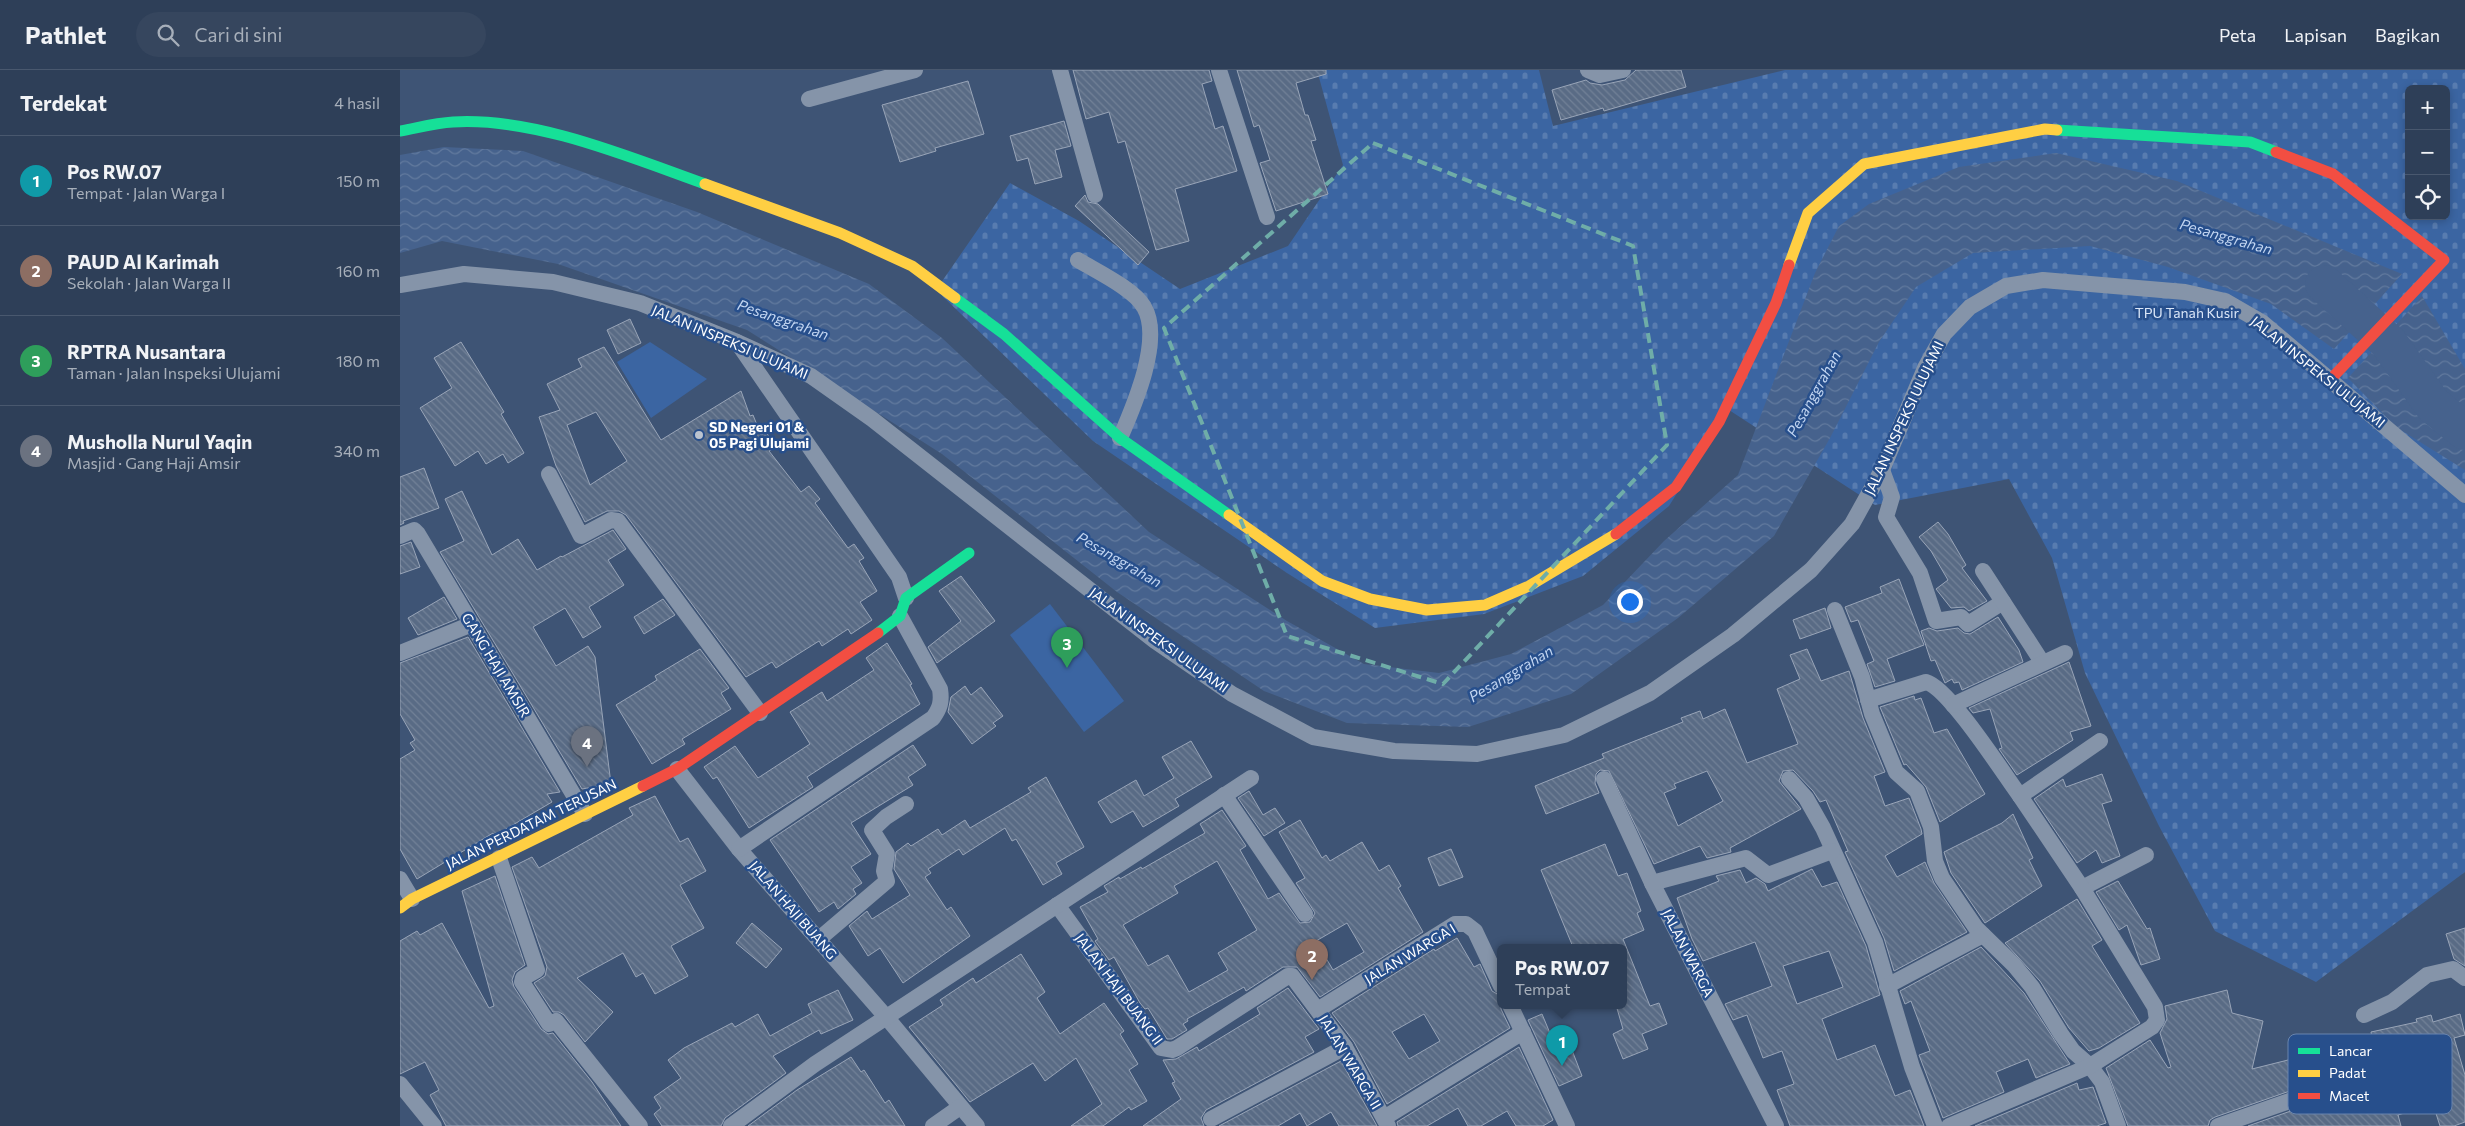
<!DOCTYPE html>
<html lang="id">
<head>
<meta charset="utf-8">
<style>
	body { margin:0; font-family:Commissioner,sans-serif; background:#36465e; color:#f1f3f6 }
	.controls { position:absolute; right:15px; top:15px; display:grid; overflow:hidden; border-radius:8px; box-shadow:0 2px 8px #0003 }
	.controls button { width:45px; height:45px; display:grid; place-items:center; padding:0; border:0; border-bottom:1px solid #49586e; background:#2e3f58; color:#f1f3f6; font:25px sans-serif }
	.you { position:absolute; left:1229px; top:531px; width:18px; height:18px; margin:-12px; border:4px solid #fff; border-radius:50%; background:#1a73e8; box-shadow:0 0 0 8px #1a73e833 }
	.badge { display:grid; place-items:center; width:32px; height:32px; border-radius:50%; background:#90b9f0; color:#fff; font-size:16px; font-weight:700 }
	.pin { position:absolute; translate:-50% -41px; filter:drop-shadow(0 1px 2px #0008) }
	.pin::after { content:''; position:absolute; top:26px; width:18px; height:15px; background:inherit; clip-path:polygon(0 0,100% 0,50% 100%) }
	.popup { position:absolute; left:1097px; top:874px; width:130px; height:65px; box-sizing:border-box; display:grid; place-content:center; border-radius:8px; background:#2e3f58; filter:drop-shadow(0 1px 4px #0005); font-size:16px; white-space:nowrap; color:#a7afba }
	.popup b { font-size:19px; color:#f1f3f6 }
	.popup::after { content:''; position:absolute; left:50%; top:100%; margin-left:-10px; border:10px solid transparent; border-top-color:#2e3f58 }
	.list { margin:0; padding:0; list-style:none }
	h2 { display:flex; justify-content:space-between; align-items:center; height:65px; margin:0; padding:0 20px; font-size:21px }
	h2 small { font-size:16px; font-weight:400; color:#a7afba }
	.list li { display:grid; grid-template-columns:32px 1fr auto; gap:15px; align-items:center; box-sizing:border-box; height:90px; padding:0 20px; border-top:1px solid #49586e }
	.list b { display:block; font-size:19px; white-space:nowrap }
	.list p { margin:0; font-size:16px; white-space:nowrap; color:#a7afba }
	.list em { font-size:16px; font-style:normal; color:#a7afba }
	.icon { flex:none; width:28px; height:28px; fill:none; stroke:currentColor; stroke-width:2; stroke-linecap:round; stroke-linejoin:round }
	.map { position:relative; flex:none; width:2065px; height:1056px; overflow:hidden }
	header { display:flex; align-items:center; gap:30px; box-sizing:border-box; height:70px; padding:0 25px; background:#2e3f58; border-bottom:1px solid #49586e }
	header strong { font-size:24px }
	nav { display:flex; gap:28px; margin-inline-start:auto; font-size:18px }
	.search { width:350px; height:45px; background:#36465e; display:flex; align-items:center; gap:12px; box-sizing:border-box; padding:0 18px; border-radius:28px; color:#a7afba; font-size:19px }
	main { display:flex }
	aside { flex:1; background:#2e3f58 }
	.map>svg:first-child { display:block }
</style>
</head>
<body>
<header>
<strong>Pathlet</strong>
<div class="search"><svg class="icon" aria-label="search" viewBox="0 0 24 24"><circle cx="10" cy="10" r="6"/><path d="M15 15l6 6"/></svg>Cari di sini</div>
<nav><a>Peta</a><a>Lapisan</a><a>Bagikan</a></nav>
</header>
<main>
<aside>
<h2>Terdekat<small>4 hasil</small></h2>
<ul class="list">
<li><span class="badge" style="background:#0f9aa8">1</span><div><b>Pos RW.07</b><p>Tempat · Jalan Warga I</p></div><em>150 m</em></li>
<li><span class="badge" style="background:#8d6e63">2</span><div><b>PAUD Al Karimah</b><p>Sekolah · Jalan Warga II</p></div><em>160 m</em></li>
<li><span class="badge" style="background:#2e9e5b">3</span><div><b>RPTRA Nusantara</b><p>Taman · Jalan Inspeksi Ulujami</p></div><em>180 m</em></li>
<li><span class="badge" style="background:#6b7280">4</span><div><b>Musholla Nurul Yaqin</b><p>Masjid · Gang Haji Amsir</p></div><em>340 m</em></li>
</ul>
</aside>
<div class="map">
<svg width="2065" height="1056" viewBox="0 0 2065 1056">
	<defs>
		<pattern id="cemetery-stones" width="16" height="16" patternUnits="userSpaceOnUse" patternTransform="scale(1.25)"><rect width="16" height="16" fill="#3b65a2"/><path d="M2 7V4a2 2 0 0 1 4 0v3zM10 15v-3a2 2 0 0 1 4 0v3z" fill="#587cb0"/></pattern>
		<pattern id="water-waves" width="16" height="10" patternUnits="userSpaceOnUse" patternTransform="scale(1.25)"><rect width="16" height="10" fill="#46628d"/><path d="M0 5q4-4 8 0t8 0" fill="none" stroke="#627a9e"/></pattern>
		<pattern id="building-back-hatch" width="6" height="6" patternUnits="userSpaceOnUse" patternTransform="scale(1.25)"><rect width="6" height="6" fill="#596b85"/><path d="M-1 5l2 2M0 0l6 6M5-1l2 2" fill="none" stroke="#728197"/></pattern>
	</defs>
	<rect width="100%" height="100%" fill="#3e5475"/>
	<path fill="url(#cemetery-stones)" fill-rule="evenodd" d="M917,0H1139L1153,56L1385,0H2065V802L1916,912L1815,861L1759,756L1685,603L1652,488L1609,409L1475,435L1329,340L1269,436L1183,506L1084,544L975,558L887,503L693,371L536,220L610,113L679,151L780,219L888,176L943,95ZM2009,19H2046V146H2009Z"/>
	<g fill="#3b65a2">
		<path d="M250,272L307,309L251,348L217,292Z"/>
		<path d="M650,534L724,631L684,662L610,565Z"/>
	</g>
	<g fill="url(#water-waves)">
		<path d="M44,77L123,81L297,142L469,214L542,268L749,462L887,551L964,594L1039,603L1111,584L1203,535L1264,471L1338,405L1415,203L1439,156L1469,134L1559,97L1656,83L1777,111L2002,204L1934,279L1871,234L1768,197L1690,176L1573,183L1516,217L1479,272L1430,368L1374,466L1278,548L1171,624L1068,657L947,653L864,621L717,522L542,384L347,260L158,194L42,171L0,183V85Z"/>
		<path d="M2022,226L2065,299V400L1996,357L1948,308Z"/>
	</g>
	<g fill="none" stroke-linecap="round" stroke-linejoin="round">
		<path stroke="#46628d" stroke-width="38" d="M1924,214L1988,272L2033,335L2065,361"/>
	</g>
	<g fill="url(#building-back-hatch)" stroke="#99a5b8" fill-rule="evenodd">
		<path d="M673,0H809L812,11L802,14L815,59L823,56L837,101L775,119L789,171L756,180L725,71L718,73L709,42L686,49Z"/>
		<path d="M837,0H926V4L896,13L905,45H908L916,70L911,71L928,124L876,141L860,93L870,90L859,55L854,57Z"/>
		<path d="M1236,0H1281L1286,17L1204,41L1203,38L1161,50L1152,20L1186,10L1190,13L1202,15L1225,10Z"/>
		<path d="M568,11L584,64L535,78L536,81L500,92L482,35Z"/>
		<path d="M664,51L671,76L655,80L662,107L635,114L628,88L617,91L610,66Z"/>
		<path d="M685,125L688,132L698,134L749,182L738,195L675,136Z"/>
		<path d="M230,249L241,273L218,284L207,260Z"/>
		<path d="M61,272L104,342L101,344L124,383L108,393L103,384L86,394L78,381L55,396L20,338L52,318L34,288Z"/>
		<path d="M204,277L261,370L341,321L350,346L353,345L361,365L366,362L376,377L369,381L401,422L409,416L420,429L415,433L448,478L454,474L464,488L459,491L477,521L460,532L472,550L451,564L448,559L422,576L419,571L376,598L372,592L346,607L226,445L219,441H207L185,452L156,396L139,347L160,340L147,314L182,297L178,289ZM196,342L227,391L190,415L167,355Z"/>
		<path d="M24,398L39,438L3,451L4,453L0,455V407Z"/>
		<path d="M62,421L92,485L118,469L137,500L161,486L162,487L213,460L226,479L208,490L224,515L189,537L201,557L183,568L165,538L133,557L156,596L188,576L195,587L211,714L182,719L40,482L64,471L45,429Z"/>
		<path d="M1538,452L1548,464L1566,495L1562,498L1587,531L1569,541L1564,537L1551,538L1536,519L1548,510L1531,481L1519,467Z"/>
		<path d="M11,472L20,497L0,504V476Z"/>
		<path d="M561,506L595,551L537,593L528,577L561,551L539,521Z"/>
		<path d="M1499,509L1524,575L1487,589L1495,611L1475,617L1467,594L1474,591L1458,550L1451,552L1445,537L1482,523L1480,517Z"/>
		<path d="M44,527L57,549L18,565L8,548Z"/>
		<path d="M263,529L275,545L244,564L234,547Z"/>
		<path d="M1425,538L1431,558L1400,569L1393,550Z"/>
		<path d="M1598,547L1619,580L1623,592L1562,620L1559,612L1554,613L1552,609L1545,613L1535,590L1531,591L1521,561L1529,558L1537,561L1558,558L1564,563L1570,564Z"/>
		<path d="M68,567L160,722L147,724L152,732L94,766L93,763L17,809L0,779V689L15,680L10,673L15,670L0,644V593Z"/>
		<path d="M487,573L512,614L510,615L520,634L407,707L413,717L349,758L317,707L313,709L304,697L335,676L358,708L410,674L390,642L422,622L427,631L474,600L466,588Z"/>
		<path d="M300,579L329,618L321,623L331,639L282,669L285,674L252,694L216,635L257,610L255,606Z"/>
		<path d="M1407,579L1421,611L1449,601L1463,648L1485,702L1474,706L1485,736L1509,728L1521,759L1522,764L1485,786L1497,807L1525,792L1534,813L1567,862L1494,901L1484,868L1445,782L1448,781L1426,730L1420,732L1413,721L1393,700L1383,701L1379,711L1401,739L1330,778L1331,782L1307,788L1300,776L1254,794L1209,701L1200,700L1196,704L1195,713L1199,723L1146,744L1135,716L1204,688L1202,684L1283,652L1281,648L1300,641L1303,649L1325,639L1347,693L1398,674L1377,619L1400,609L1390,585ZM1307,701L1323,731L1278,756L1264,723L1276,718L1274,714Z"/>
		<path d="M1669,592L1691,656L1670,662L1673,670L1617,705L1599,679L1602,678L1590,639L1573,643L1569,638Z"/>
		<path d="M565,616L571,625L581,617L603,646L593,653L596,656L572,674L548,642L551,627Z"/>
		<path d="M1514,626L1515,630L1521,628L1534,663L1547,659L1585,724L1540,752L1526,717L1506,694L1504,695L1480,637Z"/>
		<path d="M791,671L812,707L775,729L779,736L743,757L733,741L711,753L698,732L736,710L744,726L774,708L762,687Z"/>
		<path d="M513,675L526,695L508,707L513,715L451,753L471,784L451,797L462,813L453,819L456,824L438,839L434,832L419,842L370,770Z"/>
		<path d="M1702,704L1712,731L1702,734L1720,786L1702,793L1696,780L1677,793L1634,729L1663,709L1666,717Z"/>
		<path d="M646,707L684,777L656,793L662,804L643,815L616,769L612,771L605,758L563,785L559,779L528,799L531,803L525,807L547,840L551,837L570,866L503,913L480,878L468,886L449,856L467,841L472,849L510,825L494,799L496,782L508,773L511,776L538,759L542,765L565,750L570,758L631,722L628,718Z"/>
		<path d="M849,721L863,745L875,738L885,753L864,766L838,728Z"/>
		<path d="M255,726L280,772L288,768L306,801L280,815L304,858L271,876L288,906L255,924L243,903L236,907L223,883L177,908L213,942L185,972L164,945L159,942H153L134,913L145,906L147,897L112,797L132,787L139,798L233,745L229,738Z"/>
		<path d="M822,740L846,776L840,780L868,829L879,823L900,853L910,852L915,843L896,813L905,808L879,762L900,750L922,788L926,785L930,791L962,772L979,801L989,795L1001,816L998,818L1023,862L920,927L897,897H883L846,921L844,917L787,949L788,951L783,954L787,960L772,969H767L748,938L745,939L740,933L714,887L709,890L695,871L698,869L680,837L708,822L704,816L719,807L720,809L741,797L742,799L805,763L800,754ZM817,791L857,860L818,883L828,900L789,922L768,885L748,896L723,855L778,823L774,816ZM947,853L964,882L933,900L916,871Z"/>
		<path d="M1613,744L1633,788L1629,790L1642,816L1585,853L1551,803L1544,782L1602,753Z"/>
		<path d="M1205,774L1218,806L1227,803L1241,841L1237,843L1244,860L1223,869L1250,936L1259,933L1267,954L1242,964L1248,979L1223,989L1213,964L1223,959L1216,935H1223V877H1173L1141,800Z"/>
		<path d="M1051,779L1063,807L1039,816L1028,788Z"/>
		<path d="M1412,799L1422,817L1437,812L1466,876L1480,925L1422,949L1437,990L1475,975L1495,1026L1510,1020L1524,1056H1390L1377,1020L1394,1014L1382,981L1363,988L1347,945L1333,950L1325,934L1372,916L1355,872L1303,891L1292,869L1277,828L1319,811L1316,806L1340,800L1346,813L1356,808L1365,814L1368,821ZM1429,881L1443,917L1397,934L1383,896Z"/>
		<path d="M95,806L125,895L115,902L112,910L114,917L141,959L148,964L153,963L192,1012L221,1056H46L30,1025L39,1020L25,992L0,1004V871L17,861L20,865L42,853L89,938L94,936L62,821Z"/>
		<path d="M1718,811L1747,859L1750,858L1760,889L1741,895L1727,855L1719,860L1696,822Z"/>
		<path d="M1677,829L1702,870L1692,876L1740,953L1699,978L1689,981L1669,958L1640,911L1605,873Z"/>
		<path d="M352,853L382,879L366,898L336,873Z"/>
		<path d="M2065,858V896L2054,889L2046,864Z"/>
		<path d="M1057,868L1074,897L1080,894L1092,921L1101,926V939L1110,958L987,1034L954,972L932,943L1034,879L1035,881ZM1024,944L1040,971L1009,989L992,962Z"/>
		<path d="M1581,877L1624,923L1670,994L1636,1008L1628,989L1596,1002L1604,1022L1543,1048L1519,985L1530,981L1511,931L1505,934L1500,921Z"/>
		<path d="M621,884L645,922L637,928L660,964L704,933L724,961L720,964L738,994L729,1000L747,1031L731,1040L729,1037L703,1056H671L702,1034L676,988L645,1011L633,993L570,1032L509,957L543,935L540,930L573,908L576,913Z"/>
		<path d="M888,918L919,959L905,967L914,982L806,1040L801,1048L804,1056H743L781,1029L772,1013L775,1012L763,990L776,989L797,977L799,981L860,944L857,938Z"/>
		<path d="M438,920L453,950L421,964L419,960L373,986L386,1003L325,1048L321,1056H262L254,1044L261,1038L254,1027L281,1008L268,990L284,978L332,953L335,957L358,944L370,966L412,943L408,934Z"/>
		<path d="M1827,920L1832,943L1863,951L1852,999L1900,987L1932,985L1933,989L1974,979L1971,962L2017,952L2016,949L2031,945L2033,952L2060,944L2065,965L2054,968L2065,1005V1052L2054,1056H2040L2033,1034L1998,1045L2001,1056H1848L1962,1016L1968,1009V1004L1959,997L1815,1047L1810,1050L1808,1056H1728L1706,998L1750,970L1768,998L1771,997L1760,963L1767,949L1765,936Z"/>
		<path d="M1142,944L1157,980L1170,975L1182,1006L1159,1016L1128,950Z"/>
		<path d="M1119,977L1153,1050L1143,1056H1116L1107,1041L1081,1056H1068L1058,1038L1027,1056H998L997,1052Z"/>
		<path d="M451,987L461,1002L464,1000L485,1033L489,1030L505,1056H348L397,1020Z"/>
		<path d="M941,991L977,1056H939L931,1042L907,1056L900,1043L878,1056H819Z"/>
		<path d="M1677,1013L1679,1020L1693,1017L1706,1053L1697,1056H1575Z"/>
	</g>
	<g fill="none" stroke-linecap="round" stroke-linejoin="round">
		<g stroke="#8594a9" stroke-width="16">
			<path d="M660,0L695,125"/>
			<path d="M819,0L867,147"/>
			<path d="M1188,0L1200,5L1223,0"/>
			<path d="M409,29L515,0"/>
			<path d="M678,190C696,201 734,219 744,237C763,269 734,336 720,368"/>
			<path d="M0,215L64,204L153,212L240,233L337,272L411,306L472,349L755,571L832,624L913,667L994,681L1077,684L1164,665L1250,623L1333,565L1411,500L1452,454L1482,400L1525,298L1544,264L1570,237L1606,216L1643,210L1785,222L1825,231L1863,253L2065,425"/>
			<path d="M337,272L499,507L506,528"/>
			<path d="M1482,400L1492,427L1486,447L1520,503L1536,551L1561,547L1568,554L1603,532"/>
			<path d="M149,404L181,466L211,450L218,451L360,643"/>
			<path d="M0,466L14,460L18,464L185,744"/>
			<path d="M1583,501L1642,592"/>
			<path d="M1435,540L1462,607L1472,644L1496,702L1517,721L1531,757L1535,791L1542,808L1576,858L1614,895L1632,917L1661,964L1673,981L1690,996L1702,1012L1718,1056"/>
			<path d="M0,583L72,554"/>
			<path d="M1468,630L1526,612C1549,618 1603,703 1620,726"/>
			<path d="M1553,635L1665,583"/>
			<path d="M277,699L339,779L487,948L577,1056"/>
			<path d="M1204,709L1252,813L1376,1056"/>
			<path d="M1389,709L1406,728L1423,758L1475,872L1512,997L1535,1056"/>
			<path d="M824,725L905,844"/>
			<path d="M339,779L533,648C540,638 542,632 540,619L500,546"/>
			<path d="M99,788L137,900L123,908L122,912L149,954L156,951L240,1056"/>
			<path d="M0,809L12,829"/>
			<path d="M1252,813L1346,788L1368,805L1432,781"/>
			<path d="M1682,818L1746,785"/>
			<path d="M657,835L761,978L772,980L777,978L888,906H892L945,977L988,1056"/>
			<path d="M419,869L487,811L484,801L487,784L472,760L486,747L506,734"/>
			<path d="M1487,916L1583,865"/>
			<path d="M1110,935L1167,1056"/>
			<path d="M919,939L1055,854H1066L1075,861L1101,916"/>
			<path d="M1964,945L1992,932L2027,905L2053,899L2065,908"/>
			<path d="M0,1014L34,1056"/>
			<path d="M984,1048L1123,962"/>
			<path d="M811,1049L945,977"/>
			<path d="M331,1056L415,994L851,708"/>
			<path d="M533,1056L560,1037"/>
			<path d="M1549,1056L1690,996L1752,957L1757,950L1755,937L1682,818L1620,726L1700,671"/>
			<path d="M1818,1056L1958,1007"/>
		</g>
		<g stroke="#16e098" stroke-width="11">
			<path d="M1657,60L1850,72L1876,82"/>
			<path d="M0,61C17,58 35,53 53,52C135,47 229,87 305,114"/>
			<path d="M555,228L604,264L720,368L829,445"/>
			<path d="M478,563L500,546L506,528L569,483"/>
		</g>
		<g stroke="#ffcf43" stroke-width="11">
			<path d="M305,114L440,163L512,196L555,228"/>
			<path d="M1389,195L1408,143L1464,94L1645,59L1657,60"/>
			<path d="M829,445L922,511L970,529L1027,540L1085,535L1129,516L1216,464"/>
			<path d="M0,838L12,829L243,716"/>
		</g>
		<g stroke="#f24e42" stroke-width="11">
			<path d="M1876,82L1933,104L2044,190L1929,311"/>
			<path d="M1216,464L1276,417L1319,352L1376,233L1389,195"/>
			<path d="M243,716L277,699L478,563"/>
		</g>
	</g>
	<path fill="none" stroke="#6fada8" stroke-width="4" stroke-dasharray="10 6" stroke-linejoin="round" d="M973,73L1233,176L1267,375L1043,614L887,566L764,258Z"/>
	<circle fill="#bbc3cf" stroke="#274f8c" stroke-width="2" cx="299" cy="365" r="5"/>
	<g text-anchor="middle" stroke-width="5" stroke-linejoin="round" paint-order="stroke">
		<g font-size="14" fill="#dae6f8" stroke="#274f8c">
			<text x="1787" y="248">TPU Tanah Kusir</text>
		</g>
		<g font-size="14" fill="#fff" stroke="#274f8c">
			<text transform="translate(330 272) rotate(23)" y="5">JALAN INSPEKSI ULUJAMI</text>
			<text transform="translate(1918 302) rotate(39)" y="5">JALAN INSPEKSI ULUJAMI</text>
			<text transform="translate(1504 348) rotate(-65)" y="5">JALAN INSPEKSI ULUJAMI</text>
			<text transform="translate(759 570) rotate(36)" y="5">JALAN INSPEKSI ULUJAMI</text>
			<text transform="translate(96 595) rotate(59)" y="5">GANG HAJI AMSIR</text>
			<text transform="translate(131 754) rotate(-26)" y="5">JALAN PERDATAM TERUSAN</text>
			<text transform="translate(393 840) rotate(49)" y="5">JALAN HAJI BUANG</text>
			<text transform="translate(1288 883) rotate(63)" y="5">JALAN WARGA</text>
			<text transform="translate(1010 884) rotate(-31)" y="5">JALAN WARGA I</text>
			<text transform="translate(719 919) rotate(53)" y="5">JALAN HAJI BUANG II</text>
			<text transform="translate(950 992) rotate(59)" y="5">JALAN WARGA II</text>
		</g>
		<g font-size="14" font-weight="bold" fill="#fff" stroke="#274f8c" text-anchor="start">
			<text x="309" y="362">SD Negeri 01 &amp;<tspan x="309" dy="16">05 Pagi Ulujami</tspan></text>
		</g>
		<g font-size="15" font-style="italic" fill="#c2d5f1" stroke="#274f8c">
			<text transform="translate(1826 167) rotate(16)" y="5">Pesanggrahan</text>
			<text transform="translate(383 250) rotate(19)" y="5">Pesanggrahan</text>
			<text transform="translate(1414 324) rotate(-61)" y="5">Pesanggrahan</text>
			<text transform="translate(719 490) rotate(30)" y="5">Pesanggrahan</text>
			<text transform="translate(1111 604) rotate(-31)" y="5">Pesanggrahan</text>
		</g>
	</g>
	<rect x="1888" y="964" width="164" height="80" rx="8" fill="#274f8c" stroke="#6884ae" stroke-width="1"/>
	<rect x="1898" y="978" width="22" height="6" fill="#16e098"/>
	<rect x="1898" y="1000" width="22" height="7" fill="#ffcf43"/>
	<rect x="1898" y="1023" width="22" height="6" fill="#f24e42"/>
	<g font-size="14" fill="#fff">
		<text x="1929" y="986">Lancar</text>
		<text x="1929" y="1008">Padat</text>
		<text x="1929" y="1031">Macet</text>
	</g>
</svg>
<div class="controls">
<button>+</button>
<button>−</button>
<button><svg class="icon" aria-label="locate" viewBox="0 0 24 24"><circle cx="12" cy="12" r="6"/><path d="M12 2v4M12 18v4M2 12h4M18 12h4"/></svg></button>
</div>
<div class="you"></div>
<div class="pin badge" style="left:1162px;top:996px;background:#0f9aa8">1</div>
<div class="popup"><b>Pos RW.07</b>Tempat</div>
<div class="pin badge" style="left:912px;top:910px;background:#8d6e63">2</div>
<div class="pin badge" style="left:667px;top:598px;background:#2e9e5b">3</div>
<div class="pin badge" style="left:187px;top:697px;background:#6b7280">4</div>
</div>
</main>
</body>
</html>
